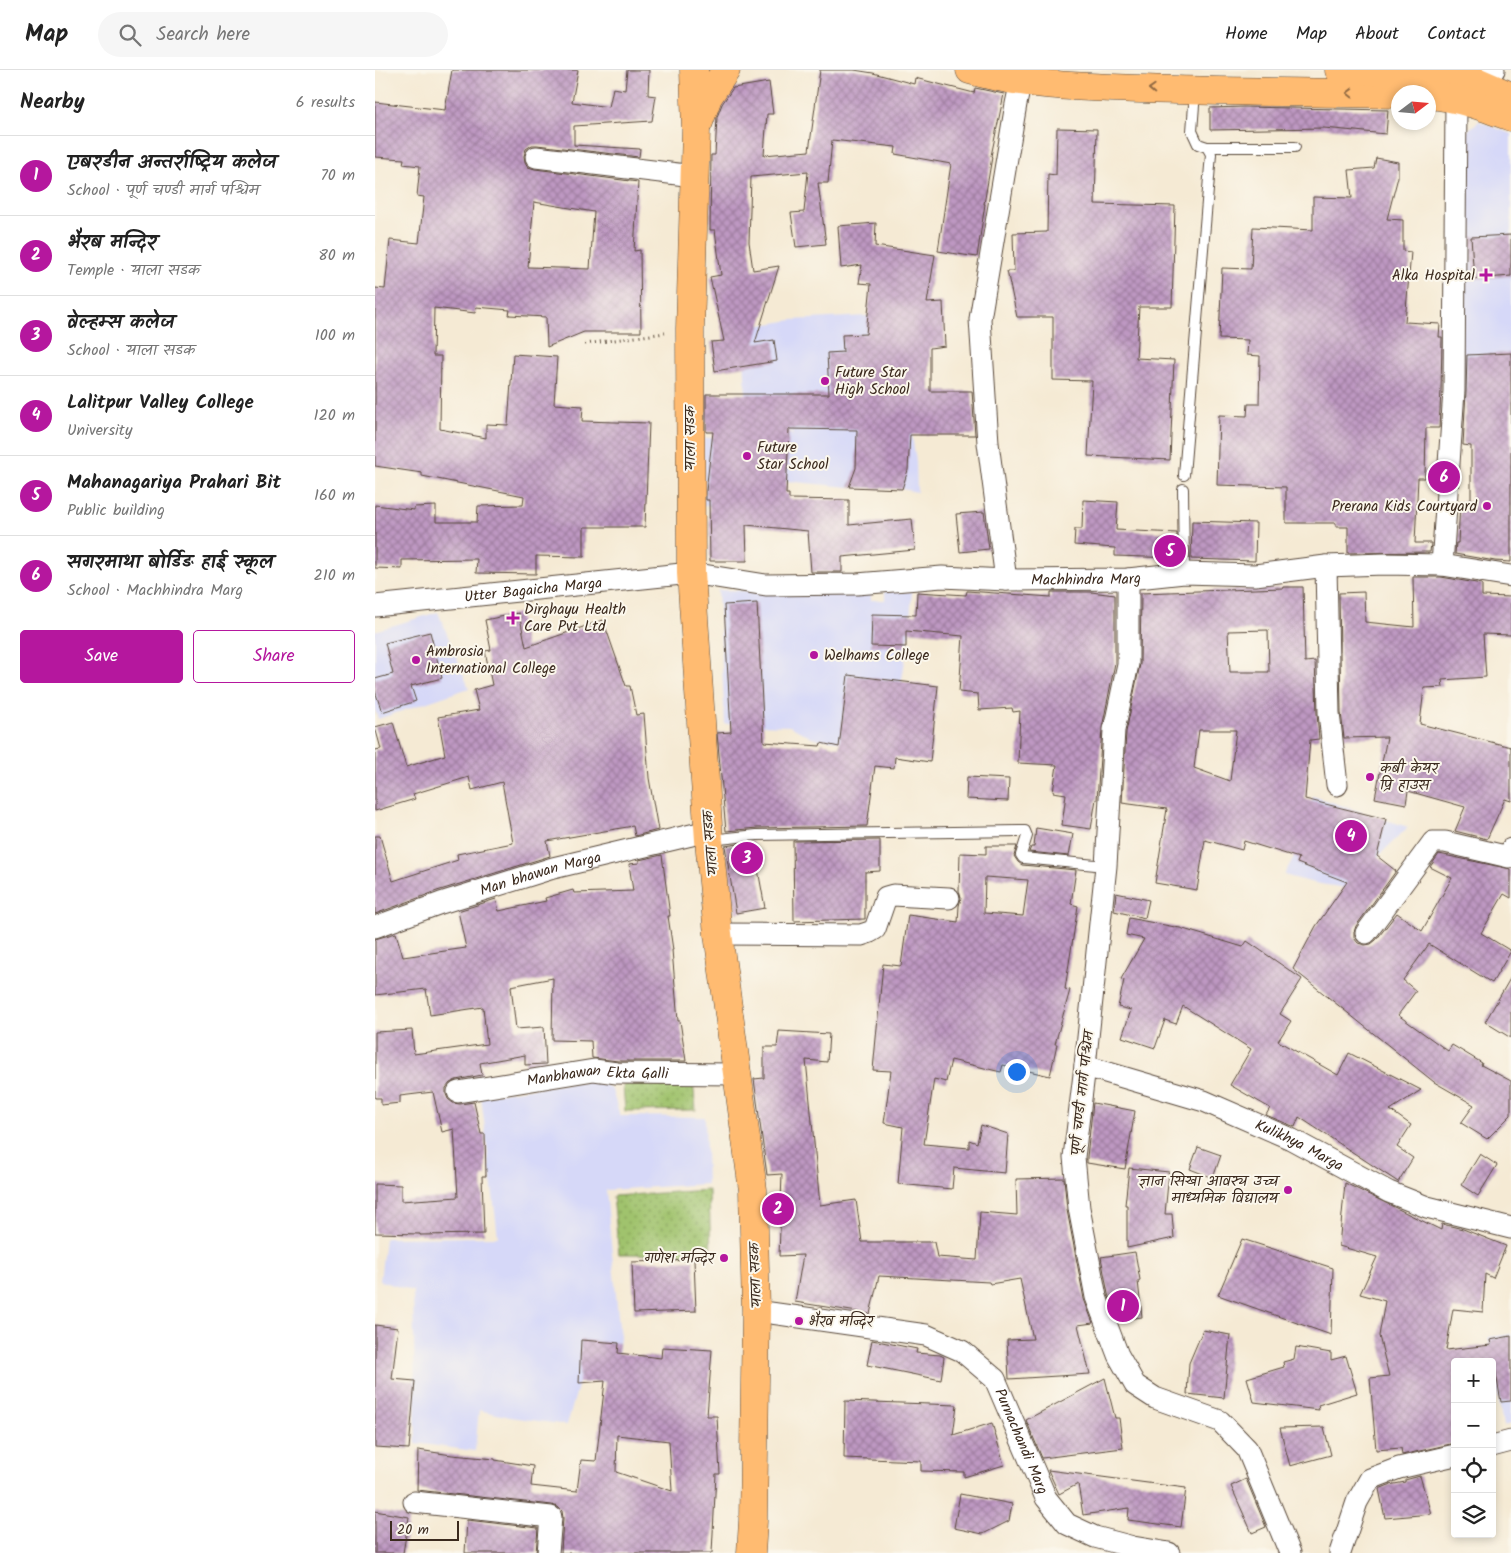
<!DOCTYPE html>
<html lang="en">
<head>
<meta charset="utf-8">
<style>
	body { margin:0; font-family:Kalam,"Playpen Sans Deva",sans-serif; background:#f6f6f6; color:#222 }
	.controls { position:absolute; right:15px; bottom:15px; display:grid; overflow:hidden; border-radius:5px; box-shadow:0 2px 8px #0003 }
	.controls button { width:45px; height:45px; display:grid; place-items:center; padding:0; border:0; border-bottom:1px solid #e0e0e0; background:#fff; color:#222; font:25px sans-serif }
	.compass { position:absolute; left:1016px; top:15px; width:45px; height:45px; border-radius:50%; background:#fff; box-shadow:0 2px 8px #0003; rotate:74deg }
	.scale { position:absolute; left:15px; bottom:12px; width:69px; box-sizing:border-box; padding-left:5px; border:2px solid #3b2a1e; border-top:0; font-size:14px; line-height:18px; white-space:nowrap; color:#3b2a1e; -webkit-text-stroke:4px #fbf7ec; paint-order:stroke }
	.you { position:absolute; left:641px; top:1001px; width:18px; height:18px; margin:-12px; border:4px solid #fff; border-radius:50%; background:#1a73e8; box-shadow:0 0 0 8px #1a73e833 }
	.badge { display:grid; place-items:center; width:32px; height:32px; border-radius:50%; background:#b5179e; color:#fff; font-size:16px; font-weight:700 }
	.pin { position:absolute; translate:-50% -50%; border:2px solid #fff; box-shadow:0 1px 5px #0006 }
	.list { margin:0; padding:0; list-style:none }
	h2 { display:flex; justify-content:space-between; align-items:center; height:65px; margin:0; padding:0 20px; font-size:21px }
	h2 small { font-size:16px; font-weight:400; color:#767676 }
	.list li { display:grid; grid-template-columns:32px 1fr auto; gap:15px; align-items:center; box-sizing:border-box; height:80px; padding:0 20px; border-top:1px solid #e0e0e0 }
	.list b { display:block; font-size:19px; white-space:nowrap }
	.list p { margin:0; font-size:16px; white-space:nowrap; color:#767676 }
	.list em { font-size:16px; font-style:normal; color:#767676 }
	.actions { display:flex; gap:10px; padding:15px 20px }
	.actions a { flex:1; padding:11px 0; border:1px solid #b5179e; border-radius:5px; text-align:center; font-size:18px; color:#b5179e }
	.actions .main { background:#b5179e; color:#fff }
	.icon { flex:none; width:28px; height:28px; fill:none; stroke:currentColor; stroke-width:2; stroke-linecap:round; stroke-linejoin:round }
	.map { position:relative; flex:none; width:1136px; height:1483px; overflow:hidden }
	header { display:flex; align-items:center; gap:30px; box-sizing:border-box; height:70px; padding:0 25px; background:#fff; border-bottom:1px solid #e0e0e0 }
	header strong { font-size:24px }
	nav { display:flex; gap:28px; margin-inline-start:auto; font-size:18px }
	.search { width:350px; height:45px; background:#f6f6f6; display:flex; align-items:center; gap:12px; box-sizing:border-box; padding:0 18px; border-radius:28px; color:#767676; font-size:19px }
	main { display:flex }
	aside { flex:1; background:#fff }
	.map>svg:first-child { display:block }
</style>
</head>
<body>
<header>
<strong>Map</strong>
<div class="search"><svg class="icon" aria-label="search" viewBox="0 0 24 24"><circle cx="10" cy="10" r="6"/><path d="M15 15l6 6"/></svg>Search here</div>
<nav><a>Home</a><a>Map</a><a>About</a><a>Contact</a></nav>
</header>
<main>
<aside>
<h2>Nearby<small>6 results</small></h2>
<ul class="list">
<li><span class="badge">1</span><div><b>एबरडीन अन्तर्राष्ट्रिय कलेज</b><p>School · पूर्ण चण्डी मार्ग पश्चिम</p></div><em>70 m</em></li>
<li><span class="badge">2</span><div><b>भैरब मन्दिर</b><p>Temple · याला सडक</p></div><em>80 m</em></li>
<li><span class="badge">3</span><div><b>वेल्हम्स कलेज</b><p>School · याला सडक</p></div><em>100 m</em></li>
<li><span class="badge">4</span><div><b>Lalitpur Valley College</b><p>University</p></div><em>120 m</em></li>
<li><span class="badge">5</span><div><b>Mahanagariya Prahari Bit</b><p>Public building</p></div><em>160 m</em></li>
<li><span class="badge">6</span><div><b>सगरमाथा बोर्डिङ हाई स्कूल</b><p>School · Machhindra Marg</p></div><em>210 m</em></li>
</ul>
<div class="actions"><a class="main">Save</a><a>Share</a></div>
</aside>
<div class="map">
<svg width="1136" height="1483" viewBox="0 0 1136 1483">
	<defs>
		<pattern id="green-dots" width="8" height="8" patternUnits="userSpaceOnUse" patternTransform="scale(1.25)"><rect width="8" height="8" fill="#a0c36d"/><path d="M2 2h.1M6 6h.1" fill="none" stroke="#849f59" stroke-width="1.8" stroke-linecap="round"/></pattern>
		<pattern id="building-cross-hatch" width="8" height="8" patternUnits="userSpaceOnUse" patternTransform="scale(1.25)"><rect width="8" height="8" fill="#be98c2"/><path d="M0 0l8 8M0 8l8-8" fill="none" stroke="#9c7c9d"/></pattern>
	</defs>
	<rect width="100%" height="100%" fill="#fbf7ec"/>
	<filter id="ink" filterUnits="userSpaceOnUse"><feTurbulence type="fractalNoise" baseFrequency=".02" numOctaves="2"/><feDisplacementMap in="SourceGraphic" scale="10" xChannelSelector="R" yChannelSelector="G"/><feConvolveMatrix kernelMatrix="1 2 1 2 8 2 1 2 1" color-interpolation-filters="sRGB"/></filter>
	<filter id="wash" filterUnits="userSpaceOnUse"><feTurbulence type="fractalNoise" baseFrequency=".0096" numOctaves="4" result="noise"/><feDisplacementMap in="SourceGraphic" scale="20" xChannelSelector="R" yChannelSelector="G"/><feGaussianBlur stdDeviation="1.12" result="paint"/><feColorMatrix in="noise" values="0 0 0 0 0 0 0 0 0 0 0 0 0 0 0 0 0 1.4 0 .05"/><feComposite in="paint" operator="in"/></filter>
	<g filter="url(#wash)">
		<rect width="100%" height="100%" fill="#f5ead4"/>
		<g fill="#d6d8f8">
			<path d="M1104,51L1136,64V330L1085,332L1087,80L1093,60Z"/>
			<path d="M492,246L522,269L541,391L542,422L527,419L474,417L410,411L368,440L323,434L328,369L378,361L417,364V369L418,362L372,353L368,258L417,250Z"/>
			<path d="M343,520L496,523V530H510V521L537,522L534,566L518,665L479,673L437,668L415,656L350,654Z"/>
			<path d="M63,542L94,618L3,649L0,639V561Z"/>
			<path d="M938,726L1033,757L971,818L939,813L909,805L926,774Z"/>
			<path d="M223,1009L237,1020L245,1046L330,1047L332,1114L231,1120L245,1266L241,1311L204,1313L192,1355L135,1347L104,1340L100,1381L41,1373L38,1221L5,1211L10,1168L123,1167L106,1026Z"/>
			<path d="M1136,1264V1354L1128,1356L1113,1267Z"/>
		</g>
		<g fill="url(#green-dots)" stroke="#6e7646">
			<path d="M318,1012L321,1040L250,1041L248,1015Z"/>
			<path d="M334,1120L336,1185L244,1184L238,1126Z"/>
		</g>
		<g id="blocks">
			<g fill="url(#building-cross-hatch)" fill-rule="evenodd">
				<path d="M77,0H203L197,32L234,37L238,18L250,20L252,0H274L273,25L281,26L277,51L199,56V75L265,79L264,87L162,75H157L151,79L149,86L150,92L153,97L160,99L263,112L259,181L265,180L266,262H209L172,277L171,247L134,245L135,240L101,237L100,243L59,238L58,286H66L65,359L111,368V354L133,355L138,284L182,287L179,334L208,336L207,351L274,353L270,457H209V487L161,486V504L101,503L102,489L27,490V499L0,498V435L39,440V437L61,436V452H102L103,436L148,435L149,426L47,406V403L0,396V218L10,219L15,170L44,173L49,127L42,126L45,96L28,94L29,89L0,87V32L70,40ZM159,132L219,142L215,199L153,197Z"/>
				<path d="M445,0H479L498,3L539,14L540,8L599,23L600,18L629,24L616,86L617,87L609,134H610L602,187L563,181L576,94L520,84L521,77L457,70L453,113H443L451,174L421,177L416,143L429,142L433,102L376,107L374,172L378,200L404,196L380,273L399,270L402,291L340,301L336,272L349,271L335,207L346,205L340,160H335L336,85H340L342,47L347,34L358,18L394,12L398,44H392L389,85L434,81Z"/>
				<path d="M869,37L1013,40L1011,64L949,58L835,60V38Z"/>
				<path d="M682,58L722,59L720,134L800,136L797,237H764L761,288L799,290L795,390L713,386L717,311L678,310V247H642L632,201H639L638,163L672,162L673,104L681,105Z"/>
				<path d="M1001,88L1023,92V107L1012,149L1028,150V181L1036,182L1030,252L1065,254L1064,267H1067L1066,321L1064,358H1051L1050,408H1043L1040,473H1056L1055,482L973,483V457H961V453H911V417L842,415L844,345L872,346L873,334H884L885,286L872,285L873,270L844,269L847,198L876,199L878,157L938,160V127L977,128L974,100L999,98Z"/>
				<path d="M501,153L500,176L560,185L552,233L568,232L570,276L555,278V321H597L600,365H535L533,400L527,419L474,417L481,398L482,360L414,359L411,424H414V429L474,430V455L537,449L540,480L467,487V502H436L433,461L371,455L372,491H335L334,430H331V421L338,362H331V324H454L452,283L468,282L467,265L491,264L496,214L484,213L487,195L466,198L463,156Z"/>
				<path d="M1136,165V206L1099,209L1096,167Z"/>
				<path d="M1136,283V492L1120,491L1080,484L1081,473H1083L1085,431L1096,432V376L1088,375L1091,322L1092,285Z"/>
				<path d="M708,430L743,432L741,460L802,463V488L740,486V478L699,475L700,459H707Z"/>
				<path d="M609,442L614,479L585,482L581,444Z"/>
				<path d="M817,451L881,453L880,491L816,489Z"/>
				<path d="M1038,507H1066L1107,514V526L1136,527V565L1108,564L1111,607L1067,610L1068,617L1049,618L1045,654L1136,677V731L1130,729L1112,769L1080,761L1090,737L1033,721L1031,734L1000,728L1012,667L969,668L966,642L964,523L989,522L990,552L1039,557Z"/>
				<path d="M908,517H928L930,592L940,591L942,643L944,669L935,670L930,729L1011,749L1002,786L1021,801L981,856L979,862V868L983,873L990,875L996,874L1001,870L1022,843L1047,861L1077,808L1055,797L1064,784L1136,799V828L1129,824L1106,863L1136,881L1117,913L1054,874L1028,910L1041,921L1023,945L1073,981L1077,975L1107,993L1106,995L1136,1011V1045L1112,1069L1086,1053L1099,1035L1059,1012L918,899L941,856L972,812L922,793L924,788L869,771L867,780L830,770L822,820L780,813L792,739L747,733L751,662L765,594L766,523L908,518ZM893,560L894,602H855L853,561ZM824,660H861L855,711L819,698Z"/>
				<path d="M592,521L676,527V522H716L740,525V593L727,658L722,730L721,729L716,759L687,755L691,724L678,722L682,695L643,693L645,641L638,642L637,638L604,640L603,624L584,622L588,566L531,561V577L496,576L497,544L541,545L542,522L591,525Z"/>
				<path d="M382,533L389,672L445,676L446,673L464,677L473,605L563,616L555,692L520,687L519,698L500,696L492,756L382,758L351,761L342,663L356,662L349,535Z"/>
				<path d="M144,543L151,577L228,550L251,616H255L261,645L269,644L274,708L283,760L260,766L258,756L172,771L175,786L62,821L0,844V766H5L18,811L83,790L82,784L138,773L127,712L97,720L94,707L38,724L40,729L0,741V680L6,679L0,657L18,652L31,697L70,685L63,647L104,640L99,620L117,615L110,581L116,580L110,550Z"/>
				<path d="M55,562L67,608L36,616L41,631L7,642L0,621V609L18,604L10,573Z"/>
				<path d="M592,707L634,709L633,731L591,729Z"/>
				<path d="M661,758L698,764L694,786L654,782L656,777H659Z"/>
				<path d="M505,770V801L490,802V849L419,851L418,771Z"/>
				<path d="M378,772L390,838L361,843L350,776Z"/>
				<path d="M611,776H642L639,786L643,792L647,795L701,800L696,834L703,836L690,919L695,920L680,974H682L675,1006L628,995L626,1002L576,990L571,1012L559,1009L549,1074L594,1078V1070L602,1073L606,1055L633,1064L630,1103L579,1098L577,1119L523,1114L528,1057L509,1053L516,1001L498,1000L508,894L526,896L533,845L583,852L584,836L586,828L584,821L585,783L611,784ZM610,807L653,810L648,846L609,843Z"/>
				<path d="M287,785L295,846H293L298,880H297L303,951H305L311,991H243L217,988L216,971L177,970L178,908L136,916L141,959L169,957L171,994L150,995V985L105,993L107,1005L81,1010L75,1013L71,1018V1024L73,1029L78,1033L85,1034L99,1032L106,1064H110L111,1106H107L109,1164L45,1165V1164L0,1163V1114L26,1115V1131L83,1127L79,1059L67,1062L58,1022L25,1026V1033L6,1035V1028H0V962L37,960L39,984L112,974L108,937L55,945L51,919L0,925V869L21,863L28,887L91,878L83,841L121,829L124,841L171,831L170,828L198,820L199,823L258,821L254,794L264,793V790Z"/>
				<path d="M741,823L774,830L770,848L739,841Z"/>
				<path d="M754,848L805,858L868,877L872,871L927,909L905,944L916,951L903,971L963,1005L974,983L1046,1020L1015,1040L1036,1055L1022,1077L1038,1088L1023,1112L924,1047L920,1057L891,1045L895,1038L855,1015L876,979L808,936L801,954L790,950L780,978L747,967L756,940L743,937L749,910L746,909L769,869L751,865Z"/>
				<path d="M1136,907V968L1110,952Z"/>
				<path d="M404,961L454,964L452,992L431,990L445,1135L481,1130L487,1172H559L562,1187L602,1190L605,1142L642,1145L641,1109L689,1108L692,1140L709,1229L718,1253L703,1255L715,1304L634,1309L632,1270L658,1269L645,1209L615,1214L614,1212L504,1206L495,1244L420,1232L428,1185L404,1186L407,1104L392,1105L379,1009L389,1008V977H402Z"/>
				<path d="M718,1033L760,1041L750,1099L712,1093V1087Z"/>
				<path d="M823,1077L846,1085L838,1108L815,1099Z"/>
				<path d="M1105,1084L1122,1095L1103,1126L1086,1115Z"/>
				<path d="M754,1098L794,1102L790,1144H797L799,1168L752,1178V1135H750Z"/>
				<path d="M970,1113L1066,1160L1067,1154L1088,1159L1131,1176L1118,1208L1110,1204L1108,1242L1078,1239L1071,1280L1116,1275L1115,1270L1136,1266V1331L1126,1332L1119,1292H1080V1373L1027,1385L1026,1378L1001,1380L995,1308L1014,1306L1004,1266L1010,1231L985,1224L1002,1187L964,1176Z"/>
				<path d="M867,1169L958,1198L956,1265L843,1225Z"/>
				<path d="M760,1182L765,1210L763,1211L767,1247L743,1250L733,1224L726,1187Z"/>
				<path d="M319,1190L321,1241L259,1243L257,1192Z"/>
				<path d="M0,1255L23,1258L17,1309L40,1311L34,1379L0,1377Z"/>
				<path d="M828,1260L855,1265L849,1328L812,1324L814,1293Z"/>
				<path d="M206,1270L244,1273L243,1283L286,1288L287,1277L337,1280L332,1346H342L345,1404H341L337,1483H186L188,1448L187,1441L183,1437L177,1435L42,1420L43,1380L77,1385L120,1389V1390L158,1396L156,1416L202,1421L206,1390L221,1391L230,1311L204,1313ZM242,1365L294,1371L297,1421L241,1402Z"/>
				<path d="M497,1270L542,1279L541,1283L565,1285L569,1287L566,1310L492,1295Z"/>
				<path d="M921,1277L956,1283V1290L971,1286L982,1323L943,1335L944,1340L879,1332L872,1308L909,1297L908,1292L919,1289Z"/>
				<path d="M730,1308L740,1348H744L748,1378L667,1388L651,1350Z"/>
				<path d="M470,1331L582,1335L578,1365L617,1353L629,1395L589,1407V1402L546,1401V1391L469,1388Z"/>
				<path d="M949,1357L956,1385L915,1396L905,1358Z"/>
				<path d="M673,1400L811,1418L806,1457L753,1450L754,1438L708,1445L703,1414L684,1424Z"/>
				<path d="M1045,1406L1056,1444L1010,1448L1004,1419L1014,1415L1030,1412V1410Z"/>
				<path d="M871,1409L891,1457L877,1463L856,1416Z"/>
				<path d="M585,1424L637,1434L634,1451L608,1464L579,1458Z"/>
				<path d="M0,1441L34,1447L28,1483H0Z"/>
				<path d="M92,1450L163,1458L161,1483H90Z"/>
			</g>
		</g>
	</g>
	<g filter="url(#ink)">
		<use href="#blocks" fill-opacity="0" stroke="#574739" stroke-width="1"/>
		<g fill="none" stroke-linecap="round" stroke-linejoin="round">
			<defs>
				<g id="service">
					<path d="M832,77H920"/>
					<path d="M809,405L836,84L832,77L823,74L817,61L820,22"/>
					<path d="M808,419L809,503"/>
					<path d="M335,770L382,765L644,761H650L652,766L646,785L648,788L731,796"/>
				</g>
				<g id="minor">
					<path d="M161,87L319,106"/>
					<path d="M1067,495L1079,321L1081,29C1091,14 1103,8 1119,0"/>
					<path d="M951,496L954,643L962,715"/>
					<path d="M753,509V594L739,660L731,796L710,996L699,1087L704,1138L721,1227L743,1285L760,1315L780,1328L845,1351L872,1379L915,1483"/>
					<path d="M631,510L613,373L605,249L641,34L646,11"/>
					<path id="s1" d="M0,536L316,503L391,515L482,514L567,507L631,510L753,509L809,503L880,505L951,496L1009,494L1067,495L1136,506"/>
					<path id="s2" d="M0,857L66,833L178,798L333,761"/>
					<path d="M991,863L1058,772H1070L1134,787L1136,779"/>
					<path d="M343,864L486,865L495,862L500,859L511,827L518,825L574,828"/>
					<path id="s3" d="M710,996L829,1031L916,1069L1014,1122L1052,1137L1136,1158"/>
					<path id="s4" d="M83,1022L219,1000L242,1003L362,1004"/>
					<path id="s5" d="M381,1241L551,1265L587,1281L620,1309L671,1428L692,1454L720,1467L758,1477L794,1483"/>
					<path d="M1117,1376L1136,1371"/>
					<path d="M39,1432L176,1447L173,1483"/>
					<path d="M965,1483L982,1432L995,1409L1024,1398L1080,1385"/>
				</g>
				<g id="primary">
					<path d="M319,0L321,60L315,259L316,503L334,770L343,864L378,1120L381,1241L378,1451L376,1483"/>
					<path d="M595,0C652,17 711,17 769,19C854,22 939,22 1024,24"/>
					<path d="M964,0L1062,3L1099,10L1136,26"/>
					<path d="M1054,25C1082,27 1109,37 1136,47"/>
					<path d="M324,52L333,27L351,0"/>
				</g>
			</defs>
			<use href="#service" stroke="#574739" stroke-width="12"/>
			<use href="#minor" stroke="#574739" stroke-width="23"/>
			<use href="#primary" stroke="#574739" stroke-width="29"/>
			<path stroke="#574739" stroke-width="3" stroke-dasharray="1 4" stroke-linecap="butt" d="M210,274L290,263"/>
			<use href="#service" stroke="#fff" stroke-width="10"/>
			<use href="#minor" stroke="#fff" stroke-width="21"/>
			<use href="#primary" stroke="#ffbb71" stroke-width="28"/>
		</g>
		<defs><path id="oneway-chevron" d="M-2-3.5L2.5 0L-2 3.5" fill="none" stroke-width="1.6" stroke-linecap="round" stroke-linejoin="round" transform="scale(1.25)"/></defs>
		<g stroke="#936b43">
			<use href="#oneway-chevron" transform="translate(777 19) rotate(-178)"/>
			<use href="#oneway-chevron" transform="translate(975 23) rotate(-179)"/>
		</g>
	</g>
	<g fill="#b5179e" stroke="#fbf7ec" stroke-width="2">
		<path d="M1108.5 197.5h5v5h5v5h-5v5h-5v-5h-5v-5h5z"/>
		<circle cx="450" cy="311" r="5"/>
		<circle cx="372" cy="386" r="5"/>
		<circle cx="1112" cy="436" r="5"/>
		<path d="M135.5 540.5h5v5h5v5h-5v5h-5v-5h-5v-5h5z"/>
		<circle cx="439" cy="585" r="5"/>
		<circle cx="41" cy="590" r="5"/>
		<circle cx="995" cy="707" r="5"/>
		<circle cx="913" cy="1120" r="5"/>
		<circle cx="349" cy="1188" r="5"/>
		<circle cx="424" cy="1251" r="5"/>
	</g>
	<g text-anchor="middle" stroke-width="4" stroke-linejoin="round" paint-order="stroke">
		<g font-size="15" fill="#3b2a1e" stroke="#fbf7ec" text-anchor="start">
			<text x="1100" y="210" text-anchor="end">Alka Hospital</text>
			<text x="460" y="307">Future Star<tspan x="460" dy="17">High School</tspan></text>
			<text x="382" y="382">Future<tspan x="382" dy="17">Star School</tspan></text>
			<text x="1102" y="441" text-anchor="end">Prerana Kids Courtyard</text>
			<text x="149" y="544">Dirghayu Health<tspan x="149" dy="17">Care Pvt Ltd</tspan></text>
			<text x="51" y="586">Ambrosia<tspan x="51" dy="17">International College</tspan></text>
			<text x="449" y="590">Welhams College</text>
			<text x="1005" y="703">कबी केयर<tspan x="1005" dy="17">प्रि हाउस</tspan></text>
			<text x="903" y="1116" text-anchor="end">ज्ञान सिखा आवस्य उच्च<tspan x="903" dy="17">माध्यमिक विद्यालय</tspan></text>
			<text x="339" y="1193" text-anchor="end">गणेश मन्दिर</text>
			<text x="434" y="1256">भैरव मन्दिर</text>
		</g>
		<g font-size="15" fill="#3b2a1e" stroke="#fbf7ec">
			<text transform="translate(315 368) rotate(-90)" y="5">याला सडक</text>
			<text dy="5" stroke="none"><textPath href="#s1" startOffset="714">Machhindra Marg</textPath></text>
			<text dy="5" stroke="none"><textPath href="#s1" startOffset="159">Utter Bagaicha Marga</textPath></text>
			<text transform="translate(335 773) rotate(-95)" y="5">याला सडक</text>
			<text dy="5" stroke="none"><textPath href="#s2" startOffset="174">Man bhawan Marga</textPath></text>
			<text dy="5" stroke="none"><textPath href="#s4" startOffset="141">Manbhawan Ekta Galli</textPath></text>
			<text transform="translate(707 1023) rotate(-84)" y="5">पूर्ण चण्डी मार्ग पश्चिम</text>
			<text dy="5" stroke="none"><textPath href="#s3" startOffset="229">Kulikhya Marga</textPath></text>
			<text transform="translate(380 1205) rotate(-92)" y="5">याला सडक</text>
			<text dy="5" stroke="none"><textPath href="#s5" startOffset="322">Purnachandi Marg</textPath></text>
		</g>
	</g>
</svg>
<div class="controls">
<button>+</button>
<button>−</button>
<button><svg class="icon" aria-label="locate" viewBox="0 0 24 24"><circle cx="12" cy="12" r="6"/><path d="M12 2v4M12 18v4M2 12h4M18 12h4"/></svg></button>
<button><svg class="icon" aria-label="layers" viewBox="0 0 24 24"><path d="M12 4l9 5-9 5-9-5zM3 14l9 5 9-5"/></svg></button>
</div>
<svg class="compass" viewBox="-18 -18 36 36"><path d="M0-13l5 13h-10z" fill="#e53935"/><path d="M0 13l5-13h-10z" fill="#767676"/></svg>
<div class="scale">20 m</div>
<div class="you"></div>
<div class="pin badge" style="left:748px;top:1236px">1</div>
<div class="pin badge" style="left:403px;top:1139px">2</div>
<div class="pin badge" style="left:372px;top:788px">3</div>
<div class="pin badge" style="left:976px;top:766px">4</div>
<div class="pin badge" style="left:795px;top:481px">5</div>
<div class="pin badge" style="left:1069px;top:407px">6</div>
</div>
</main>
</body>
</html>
